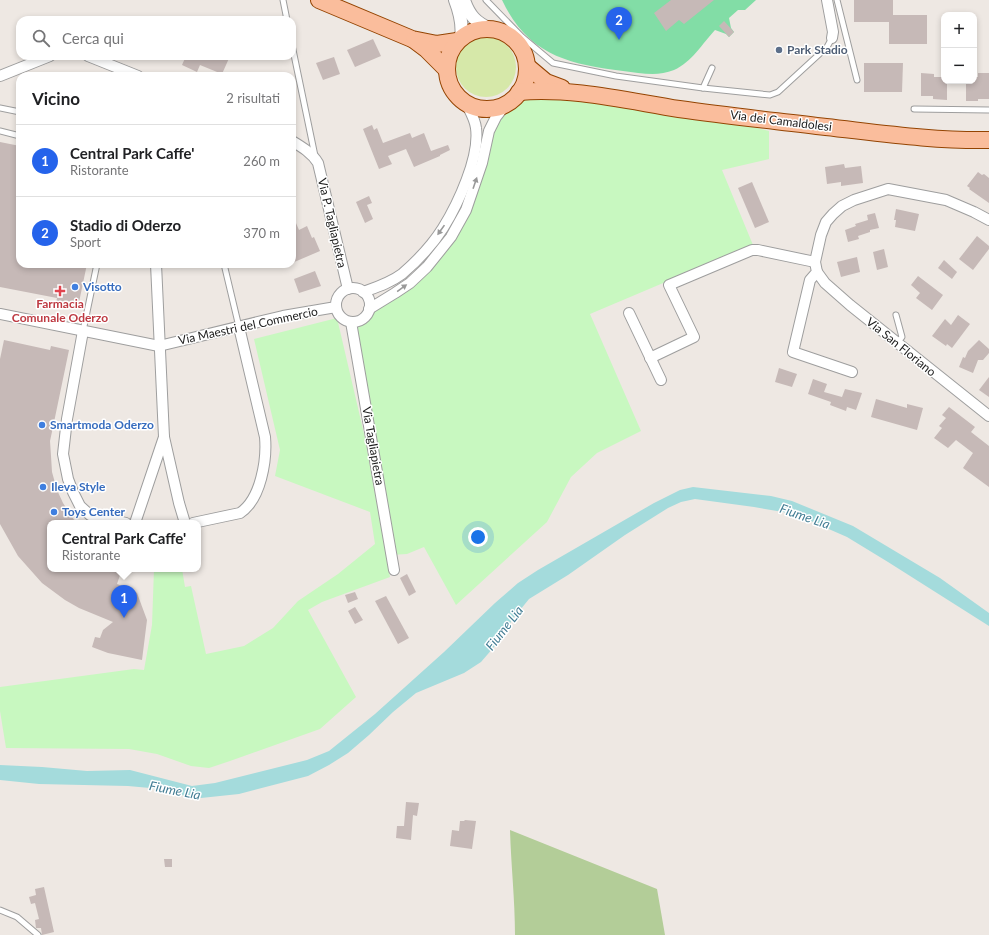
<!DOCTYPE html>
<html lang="it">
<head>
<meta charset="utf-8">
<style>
	body { margin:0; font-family:Lato,sans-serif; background:#f6f6f6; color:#202124 }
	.controls { position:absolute; right:12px; top:12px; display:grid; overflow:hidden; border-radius:8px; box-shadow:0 2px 6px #0003 }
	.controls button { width:36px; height:36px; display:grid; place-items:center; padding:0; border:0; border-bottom:1px solid #e0e0e0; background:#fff; color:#202124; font:20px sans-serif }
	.you { position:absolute; left:478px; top:537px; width:14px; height:14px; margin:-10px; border:3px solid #fff; border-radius:50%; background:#1a73e8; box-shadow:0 0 0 6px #1a73e833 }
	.badge { display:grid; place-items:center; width:26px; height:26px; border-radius:50%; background:#2563eb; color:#fff; font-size:13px; font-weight:700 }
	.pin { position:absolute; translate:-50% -33px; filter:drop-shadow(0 1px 2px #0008) }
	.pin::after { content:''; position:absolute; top:21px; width:14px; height:12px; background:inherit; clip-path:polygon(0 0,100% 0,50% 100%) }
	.popup { position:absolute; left:47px; top:520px; width:154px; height:52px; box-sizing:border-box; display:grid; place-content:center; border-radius:8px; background:#fff; filter:drop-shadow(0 1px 3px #0005); font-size:13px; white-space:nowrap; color:#757577 }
	.popup b { font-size:15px; color:#202124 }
	.popup::after { content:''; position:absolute; left:50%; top:100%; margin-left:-8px; border:8px solid transparent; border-top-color:#fff }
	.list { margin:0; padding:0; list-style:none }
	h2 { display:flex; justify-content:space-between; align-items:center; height:52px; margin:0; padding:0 16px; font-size:17px }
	h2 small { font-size:13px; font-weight:400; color:#757577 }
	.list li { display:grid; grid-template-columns:26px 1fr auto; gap:12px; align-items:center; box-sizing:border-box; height:72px; padding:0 16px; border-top:1px solid #e0e0e0 }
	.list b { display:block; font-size:15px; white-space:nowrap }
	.list p { margin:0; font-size:13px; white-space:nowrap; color:#757577 }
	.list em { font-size:13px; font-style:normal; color:#757577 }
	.icon { flex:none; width:22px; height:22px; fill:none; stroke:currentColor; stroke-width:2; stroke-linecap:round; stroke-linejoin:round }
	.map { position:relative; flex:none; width:989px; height:935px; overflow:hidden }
	.search { position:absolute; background:#fff; box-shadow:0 2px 6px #0003; left:16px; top:16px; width:280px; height:44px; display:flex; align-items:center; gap:10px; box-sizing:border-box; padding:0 14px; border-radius:12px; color:#757577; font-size:15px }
	.panel { position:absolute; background:#fff; box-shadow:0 2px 6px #0003; left:16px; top:72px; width:280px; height:196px; border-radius:12px }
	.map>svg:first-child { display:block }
</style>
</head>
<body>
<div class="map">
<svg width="989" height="935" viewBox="0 0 989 935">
	<rect width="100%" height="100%" fill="#eee8e3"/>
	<circle fill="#d6e8a9" cx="486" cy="67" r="30"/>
	<path fill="#b3cd98" d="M510,830L657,889L665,935H515C515,900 511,865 510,830Z"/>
	<g fill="#c8f8c0">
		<path d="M519,92L680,109L769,131V159L722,170L753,245L590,314L641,431L597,453L571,477L547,522L456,605L424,547L407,554L391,555L354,322L361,320L368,313L395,293L451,237L489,131L507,103Z"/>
		<path d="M337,318L365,438L390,577L322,602L308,610L356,697L320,729L230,761L209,768L191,766L157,754L129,749L6,748L0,711V687L134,669L144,670L152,625L154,569H182L185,587L191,586L206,654L244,646L273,628L298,601L338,574L375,544L370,512L275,476L280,450L254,339Z"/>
	</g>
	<path fill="#82dda6" d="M502,0H756L745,10H738L729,18L731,28L734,32L729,37L726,34L715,30C702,44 692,62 674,70C657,77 641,73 623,71C568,64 528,55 502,0Z"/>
	<path fill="#a4dbdc" d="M693,487L771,496L792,501L853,526L940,578L989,613V626L888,562L847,537L815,523L803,517L783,512L754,507L695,499L681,502L668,508L625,535L568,575L529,599L512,620L500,640L481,662L464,673L416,693L393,712L369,735L348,753L329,765L308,776L239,794L201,798L174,794L150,788L128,786L39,784L0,780V765L42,767L87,771L130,770L192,786L215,783L307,760L329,751L375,714L444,652L495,603L518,583L538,570L654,503L680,490Z"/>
	<g fill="#c6b9b7">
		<path d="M671,0H714L684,24L679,20L666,31L654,13Z"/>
		<path d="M854,0H893V15H927V44H889V22H854Z"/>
		<path d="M724,21L734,32L729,37L719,26Z"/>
		<path d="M373,39L381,56L355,67L347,50Z"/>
		<path d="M186,56H230L222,74L200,65L197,72L182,65Z"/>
		<path d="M334,57L340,74L323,80L316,63Z"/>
		<path d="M864,63H903L902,92H864Z"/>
		<path d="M921,73L934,74V77H944V81H947V100L933,99V96H921Z"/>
		<path d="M978,73H989V99H978V101H966V81H974V77H978Z"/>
		<path d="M372,125L374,130L377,128L383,143L410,133L412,138L424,133L431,151L448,145L450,150L440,155V156L414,167L406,149L388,156L392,164L379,169L363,129Z"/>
		<path d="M0,142L20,146V264H87L78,307L56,303L57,298L0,287Z"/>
		<path d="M844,164L845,168L861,166L863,183L841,186V182L827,184L825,167Z"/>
		<path d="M978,172L982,175L984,174L989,178V203L969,189L970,188L967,186Z"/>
		<path d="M752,182L769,222L755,228L738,188Z"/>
		<path d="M369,196L372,203L367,205L373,219L365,223L356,202Z"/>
		<path d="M896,209L919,214L915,231L895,227L896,220H894Z"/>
		<path d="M875,213L879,228L870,230V232L858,236L859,239L848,242L845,230L856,226L855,224L868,220L867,215Z"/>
		<path d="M292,214L299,230L307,226L312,238L314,237L320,251L292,263V248L295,246L292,240Z"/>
		<path d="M977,236L989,246V249L973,270L959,259Z"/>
		<path d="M884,249L888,267L877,270L873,252Z"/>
		<path d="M857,257L860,272L841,277L837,262Z"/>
		<path d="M944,260L957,272L952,279L938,268Z"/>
		<path d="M315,271L321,286L299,293L294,279Z"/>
		<path d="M918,276L943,295L932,310L916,298L920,293L911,285Z"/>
		<path d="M958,315L970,324L952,348L947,344L946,346L932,336L945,319L951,325Z"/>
		<path d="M4,340L50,350L51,346L69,350L53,427L50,441L51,456L52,472L57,490L63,503L76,523H50V569H122L117,584L133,590L137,593L147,620L142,660L108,653L92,647L95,637L100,638L103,630L113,622L79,608L65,600L42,583L18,556L0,524V359Z"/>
		<path d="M979,340L989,349V353L983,360H978L973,373L959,367L963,357L965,358L968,351Z"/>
		<path d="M779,368L797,374L792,387L775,382Z"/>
		<path d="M989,377V397L979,390Z"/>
		<path d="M813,379L827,384L824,392L842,397L845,389L862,393L856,410L847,407L846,411L830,405L831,402L808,394Z"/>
		<path d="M876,399L907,408V404L923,408L917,430L871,417Z"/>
		<path d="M949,407L975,427L971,432L989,446V487L963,468L973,453L956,440L948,448L934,438L942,428L939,426L946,418L942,415Z"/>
		<path d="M407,574L416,592L409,596L400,578Z"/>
		<path d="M355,592L358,599L348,603L345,595Z"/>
		<path d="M386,596L409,638L398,644L375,601Z"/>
		<path d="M355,607L363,620L355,624L348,611Z"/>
		<path d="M406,802L419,803L417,816L413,815L411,840L396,838L397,826H404Z"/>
		<path d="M465,820L476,821L472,849L450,846L452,830L459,831L460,821H464Z"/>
		<path d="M164,859H172V867H165Z"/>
		<path d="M44,887L54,932L42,935L41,928H36L35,920L39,919L35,903L31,904L29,897L36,895L35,889Z"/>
	</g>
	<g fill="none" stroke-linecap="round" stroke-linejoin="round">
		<defs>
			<g id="service">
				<path d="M283,0L287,20"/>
				<path d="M486,0L522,37L553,63L616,76L703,88L712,68"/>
				<path d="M837,0L857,80"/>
				<path d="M292,45L315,156"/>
				<path d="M703,88L770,95L778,92L827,47L832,38"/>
				<path d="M0,108L20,112"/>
				<path d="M914,109L989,110"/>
				<path d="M0,131L20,136"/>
				<path d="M224,264L239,327"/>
				<path d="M896,315L902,337L897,343"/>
				<path d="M83,331L97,264"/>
				<path d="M0,910L17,917L38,935"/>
			</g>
			<g id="minor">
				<path d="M827,0L833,32L832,38"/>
				<path d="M88,56L138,76"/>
				<path d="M0,76L50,56"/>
				<path d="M292,141C302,147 312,153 318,163L348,289"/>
				<path d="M156,264L164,437L179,503L185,523"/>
				<path d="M817,272L825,283L850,305L989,416"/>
				<circle cx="353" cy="305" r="17"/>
				<path d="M363,292C377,287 390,283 402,274C416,262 433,244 443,228C458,204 480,157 476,128C475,119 470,111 466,103"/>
				<path d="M369,309L395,293L410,283L427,267L451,237L466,210L482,163L489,131L496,117L507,103"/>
				<path d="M629,313L661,380"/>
				<path d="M0,314L159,346L283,316L336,307"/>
				<path d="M351,322L394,570"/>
				<path d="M83,331L67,419L63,454L68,479L73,492L80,506L90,515L126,523"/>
				<path d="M650,358L694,337L669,285L752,250H758L815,262"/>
				<path d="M852,372L793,352L810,280L817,272L815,262L821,235L826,222L833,214L842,206L854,200L888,189L946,200L974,212L989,220"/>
				<path d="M135,523L164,437"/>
				<path d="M193,523L240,513C261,499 267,460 265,437L239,327"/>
			</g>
			<g id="tertiary">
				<path d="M455,0C460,13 463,24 461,37"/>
				<path d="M464,0C469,15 476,23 491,29"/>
			</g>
			<g id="primary">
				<path d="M319,0L412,39L437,44L457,41"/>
				<circle cx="487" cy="69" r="40"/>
				<path d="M414,40L426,49L446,69"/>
				<path d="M527,66L546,82L562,88"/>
				<path d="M519,92C570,87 628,101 679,109C728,116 777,121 826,127C880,133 934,141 989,140"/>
			</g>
		</defs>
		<use href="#service" stroke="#9e9e9e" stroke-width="7"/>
		<use href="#minor" stroke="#9e9e9e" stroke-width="12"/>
		<use href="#tertiary" stroke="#9e9e9e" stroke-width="14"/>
		<use href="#primary" stroke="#944402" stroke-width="18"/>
		<use href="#service" stroke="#fff" stroke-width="5"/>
		<use href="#minor" stroke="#fff" stroke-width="10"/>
		<use href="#tertiary" stroke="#fff" stroke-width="12"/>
		<use href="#primary" stroke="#fabd9c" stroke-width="16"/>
	</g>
	<defs><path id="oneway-solid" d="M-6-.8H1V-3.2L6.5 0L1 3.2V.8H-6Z"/></defs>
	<g fill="#999">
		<use href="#oneway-solid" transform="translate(475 183) rotate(-71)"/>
		<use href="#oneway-solid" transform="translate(441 230) rotate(125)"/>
		<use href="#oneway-solid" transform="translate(402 288) rotate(-36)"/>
	</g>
	<circle fill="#5c6f8a" stroke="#fff" stroke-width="1.5" cx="779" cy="50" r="4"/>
	<g fill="#3f7fe0" stroke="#fff" stroke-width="1.5">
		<circle cx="75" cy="287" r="4"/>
		<circle cx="42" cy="425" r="4"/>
		<circle cx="43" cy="487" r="4"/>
		<circle cx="54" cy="512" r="4"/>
	</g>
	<path fill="#e0444e" stroke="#fff" stroke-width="1.5" d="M58 285h4v4h4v4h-4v4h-4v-4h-4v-4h4z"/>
	<g text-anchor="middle" stroke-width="3" stroke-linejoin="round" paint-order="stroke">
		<g font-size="12" font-weight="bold" fill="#4e5e75" stroke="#fff" text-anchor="start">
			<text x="787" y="54">Park Stadio</text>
		</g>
		<g font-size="12" fill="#1d1d1d" stroke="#fff">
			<text transform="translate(781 121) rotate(7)" y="4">Via dei Camaldolesi</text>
			<text transform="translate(332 223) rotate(77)" y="4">Via P. Tagliapietra</text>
			<text transform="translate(248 326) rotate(-12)" y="4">Via Maestri del Commercio</text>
			<text transform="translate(901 347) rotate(39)" y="4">Via San Floriano</text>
			<text transform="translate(373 446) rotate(80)" y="4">Via Tagliapietra</text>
		</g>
		<g font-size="12" font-weight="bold" fill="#366cbe" stroke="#fff" text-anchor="start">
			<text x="83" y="291">Visotto</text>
			<text x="50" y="429">Smartmoda Oderzo</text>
			<text x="51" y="491">Ileva Style</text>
			<text x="62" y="516">Toys Center</text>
		</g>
		<g font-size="12" font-weight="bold" fill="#be3a42" stroke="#fff">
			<text x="60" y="308">Farmacia<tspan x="60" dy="14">Comunale Oderzo</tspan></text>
		</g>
		<g font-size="13" font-style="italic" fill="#427d94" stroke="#fff">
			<text transform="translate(805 516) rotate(19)" y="5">Fiume Lia</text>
			<text transform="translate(504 628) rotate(-52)" y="5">Fiume Lia</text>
			<text transform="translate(175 790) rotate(11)" y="5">Fiume Lia</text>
		</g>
	</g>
</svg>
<div class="controls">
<button>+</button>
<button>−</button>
</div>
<div class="you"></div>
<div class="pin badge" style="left:124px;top:618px">1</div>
<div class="popup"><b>Central Park Caffe'</b>Ristorante</div>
<div class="pin badge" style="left:619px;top:40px">2</div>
<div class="search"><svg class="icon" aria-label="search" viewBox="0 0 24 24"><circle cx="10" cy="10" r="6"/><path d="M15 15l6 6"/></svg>Cerca qui</div>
<section class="panel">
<h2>Vicino<small>2 risultati</small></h2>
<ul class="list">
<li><span class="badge">1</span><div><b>Central Park Caffe'</b><p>Ristorante</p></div><em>260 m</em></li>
<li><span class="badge">2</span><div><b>Stadio di Oderzo</b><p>Sport</p></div><em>370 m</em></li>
</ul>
</section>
</div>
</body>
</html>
